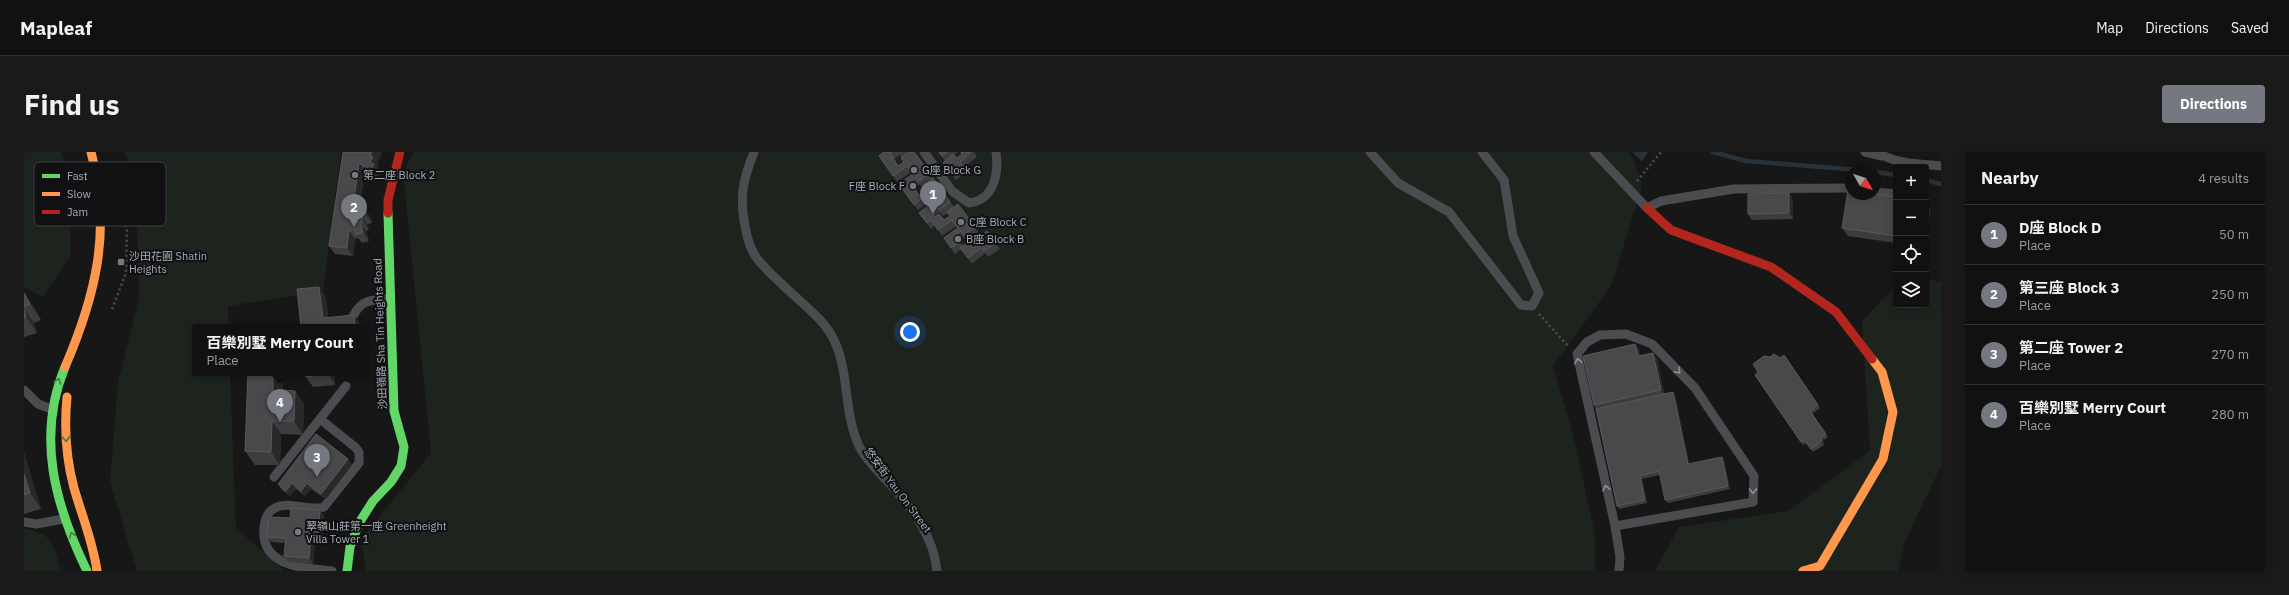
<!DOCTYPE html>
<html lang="en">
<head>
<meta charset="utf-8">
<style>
	body { margin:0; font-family:"IBM Plex Sans","Noto Sans TC",sans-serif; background:#1a1a1a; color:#f1f3f6 }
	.controls { position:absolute; right:12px; top:12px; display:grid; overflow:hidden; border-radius:4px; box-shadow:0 2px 10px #0003 }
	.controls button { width:36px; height:36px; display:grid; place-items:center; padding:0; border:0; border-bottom:1px solid #303131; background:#111; color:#f1f3f6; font:20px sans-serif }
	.compass { position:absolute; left:1821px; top:12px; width:36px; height:36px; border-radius:50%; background:#111; box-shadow:0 2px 10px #0003; rotate:129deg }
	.you { position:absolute; left:886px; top:180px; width:14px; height:14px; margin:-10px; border:3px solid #fff; border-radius:50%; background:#1a73e8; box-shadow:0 0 0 6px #1a73e833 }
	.badge { display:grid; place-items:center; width:26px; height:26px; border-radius:50%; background:#757880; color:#fff; font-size:13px; font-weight:700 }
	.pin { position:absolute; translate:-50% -33px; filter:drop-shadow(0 1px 2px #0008) }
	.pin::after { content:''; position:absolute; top:21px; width:14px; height:12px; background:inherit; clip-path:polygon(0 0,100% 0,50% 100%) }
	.popup { position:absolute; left:168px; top:172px; width:176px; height:52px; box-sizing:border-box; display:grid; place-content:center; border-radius:4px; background:#111; filter:drop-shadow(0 1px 3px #0005); font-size:13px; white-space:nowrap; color:#9c9d9f }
	.popup b { font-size:15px; color:#f1f3f6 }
	.popup::after { content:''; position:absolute; left:50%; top:100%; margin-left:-8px; border:8px solid transparent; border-top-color:#111 }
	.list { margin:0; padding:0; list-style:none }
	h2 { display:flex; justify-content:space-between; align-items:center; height:52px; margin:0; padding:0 16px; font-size:17px }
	h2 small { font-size:13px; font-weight:400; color:#9c9d9f }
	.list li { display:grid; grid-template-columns:26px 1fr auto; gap:12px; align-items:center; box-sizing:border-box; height:60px; padding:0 16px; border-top:1px solid #303131 }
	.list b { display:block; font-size:15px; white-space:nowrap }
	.list p { margin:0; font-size:13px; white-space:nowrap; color:#9c9d9f }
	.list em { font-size:13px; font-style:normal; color:#9c9d9f }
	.icon { flex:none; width:22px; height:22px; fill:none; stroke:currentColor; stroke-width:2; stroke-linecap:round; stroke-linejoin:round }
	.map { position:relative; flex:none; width:1917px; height:419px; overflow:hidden; border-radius:4px }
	header { display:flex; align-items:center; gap:24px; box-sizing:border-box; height:56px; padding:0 20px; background:#111; border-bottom:1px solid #303131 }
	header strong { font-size:19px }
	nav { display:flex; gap:22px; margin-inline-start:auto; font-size:14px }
	.intro { display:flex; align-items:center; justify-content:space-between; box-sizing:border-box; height:96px; padding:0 24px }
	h1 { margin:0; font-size:28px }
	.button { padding:10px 18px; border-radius:4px; background:#757880; color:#fff; font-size:14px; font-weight:700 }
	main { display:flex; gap:24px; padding:0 24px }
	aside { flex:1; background:#111; border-radius:4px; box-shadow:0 2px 10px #0003 }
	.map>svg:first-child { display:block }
</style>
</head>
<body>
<header>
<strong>Mapleaf</strong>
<nav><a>Map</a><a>Directions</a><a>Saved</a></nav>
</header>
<div class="intro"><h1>Find us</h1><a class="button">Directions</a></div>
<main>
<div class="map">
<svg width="1917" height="419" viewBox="0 0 1917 419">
	<rect width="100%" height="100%" fill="#171717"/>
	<g fill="#1d241e">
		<path d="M0,0H37L46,31V104L19,145L0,135Z"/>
		<path d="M100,0H317L299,139L204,154L205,175H171V221H206L212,376L261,419H113L86,330L94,230L115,145L112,28Z"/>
		<path d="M390,0H1605L1611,10L1618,35L1587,134L1529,214L1549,282L1571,383V419H342L337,387L407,301L379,20Z"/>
		<path d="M1902,127L1917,130V314L1882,387L1874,419H1631L1655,375L1764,359L1846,299L1838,169L1872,134V153H1902Z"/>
		<path d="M0,376C31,383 28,391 37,419H0Z"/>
	</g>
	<path fill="#2a3239" d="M1608,0H1624L1618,9Z"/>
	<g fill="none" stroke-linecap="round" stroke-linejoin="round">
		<g stroke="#2a3239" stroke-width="4.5">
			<path d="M1689,0L1722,9L1835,18"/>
			<path d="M1851,20L1872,23"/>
			<path d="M1902,28L1917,32"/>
		</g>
		<g stroke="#4d4e52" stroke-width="2.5" stroke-dasharray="2 3" stroke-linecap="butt">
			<path d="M1613,29L1637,0"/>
			<path d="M88,157L102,121L103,79L96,49"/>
			<path d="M1515,162L1545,195"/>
		</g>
		<g stroke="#4b4c50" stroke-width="9">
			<path d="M730,0C718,30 715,47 722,79C724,89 728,101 735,109C747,123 761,135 774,147C787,159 802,171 810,188C826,221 819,262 836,296C843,309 855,320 865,331C888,356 910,385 913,419"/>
			<path d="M900,0L928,39L945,51C970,48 975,22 972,0"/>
			<path d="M1346,0L1374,31L1425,60L1497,153L1508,154L1515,141L1489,84L1480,28L1458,0"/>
			<path d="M1570,0L1623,56L1637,49L1710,37L1827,36"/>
			<path d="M1841,0L1858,4"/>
			<path d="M1853,0C1870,12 1897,12 1917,14"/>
			<path d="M1851,40L1872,42"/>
			<path d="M325,173C335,148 342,148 366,147"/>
			<path d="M0,238L14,252L27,257"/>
			<path d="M296,267L331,295L335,300V311L300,355C285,360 265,348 251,356C243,360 241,367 240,376C236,415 280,416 308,419"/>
			<path d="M250,325L322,234"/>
			<path d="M0,370L12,372L40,367"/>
			<path d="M1591,374L1729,350L1730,324L1671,236L1628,192L1602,182L1576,183L1563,190L1553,202L1591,374L1596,405L1595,419"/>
		</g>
		<g stroke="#63d668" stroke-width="9">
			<path d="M41,215C12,285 31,353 63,419"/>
			<path d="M323,419L326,395L335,371L349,349L367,330L377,314L380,295L370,259L364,61"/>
		</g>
		<g stroke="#ff974d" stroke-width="9">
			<path d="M41,215C72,143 88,77 67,0"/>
			<path d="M43,245C40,276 42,306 50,336C58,364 69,390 73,419"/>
			<path d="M1779,419L1796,414L1859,307L1869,260L1858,220L1848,207"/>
		</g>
		<g stroke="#b3261e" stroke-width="9">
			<path d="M1623,56L1647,78L1747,115L1812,160L1848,207"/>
			<path d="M364,61V48L376,0"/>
		</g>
	</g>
	<g fill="#3d3d3f" fill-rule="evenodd">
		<path d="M319,0H356L358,2L353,10L355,13L353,16L356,21L353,26L341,19L335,58L341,57L346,65L348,71L343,72L345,78L342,79L345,89L338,91L334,86L331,87L329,104L311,102L305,94Z"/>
		<path d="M860,0H890L930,55L934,52L955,81L944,89L941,85L935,89L939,94L949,96L955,92L963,79L976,97L964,105L961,101L948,112L937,97L931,102L920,86L934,76L932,74L918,84L911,73L907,77L895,61L909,50L908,48L894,58L875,32L889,22L887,20L873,30L855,4ZM876,3L880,10L874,14L870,7ZM896,32L901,39L895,43L890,36ZM916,60L919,64L923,61L926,64L920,68L911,65L910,64Z"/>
		<path d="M914,0H932L933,1L930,3L933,6L938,2L936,0H950L953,5L940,15L943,19L932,28L919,11L921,9Z"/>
		<path d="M1872,45V91L1824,84L1818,76Z"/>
		<path d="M1769,47V67L1728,68L1724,62Z"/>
		<path d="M0,141L11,157L17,168L10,171L13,181L0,185Z"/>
		<path d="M1611,192L1615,197L1616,203L1633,206L1640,242L1651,243L1665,312L1700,308L1706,337L1644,351L1641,348L1636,323L1618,327L1623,351L1595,357L1593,354L1572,257L1570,253Z"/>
		<path d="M1760,203L1796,256L1788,262L1804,285L1800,288V293L1789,300L1782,291L1779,293L1731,223L1734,220L1746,205L1756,206Z"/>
		<path d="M310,221L311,233L289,235L282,225Z"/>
		<path d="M259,231V238L271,239L280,252L279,283L257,282L256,313H231L221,299Z"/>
		<path d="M0,301L17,357L0,362Z"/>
		<path d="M324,307L328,313L302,347L287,337L281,344L272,337L266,344L258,338L254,332Z"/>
		<path d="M296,358L300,364L298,388L291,387L289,412L264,410L260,404L261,391L247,390L243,385L266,366Z"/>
	</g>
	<g fill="#29292a">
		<path d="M348,0H356L358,2L353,10L355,13L353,16L356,21L353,26L347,18L346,10V3Z"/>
		<path d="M335,11L341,19L333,69L328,61Z"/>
		<path d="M1765,41L1769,47V67L1765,61Z"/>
		<path d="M1902,51L1907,58L1902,88Z"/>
		<path d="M341,57L346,65L348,71L342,62Z"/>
		<path d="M338,64L343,72L345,78L339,69Z"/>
		<path d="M336,70L342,79L345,89L339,80Z"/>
		<path d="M325,79L331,87L329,104L323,96Z"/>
		<path d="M295,135L302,145L306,175L299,166Z"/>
		<path d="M0,141L11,157L17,168L6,152Z"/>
		<path d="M0,157L10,171L13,181L2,165Z"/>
		<path d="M330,163L337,173V175H331Z"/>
		<path d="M1611,192L1615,197L1618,210L1614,204Z"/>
		<path d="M1629,201L1633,206L1641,244L1637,238Z"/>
		<path d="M249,221H252L259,231L258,257L249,244Z"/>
		<path d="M303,221H310L311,233L304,222Z"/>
		<path d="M271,239L280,252L279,283L270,269Z"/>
		<path d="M1649,240L1651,243L1666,315L1664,312Z"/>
		<path d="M248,269L257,282L256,313L247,300Z"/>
		<path d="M1798,285L1800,288V293L1797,290Z"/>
		<path d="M0,301L17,357L6,341L0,322Z"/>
		<path d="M1698,305L1700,308L1706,337L1704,334Z"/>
		<path d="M324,307L328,313L302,347L297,342Z"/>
		<path d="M1616,324L1618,327L1623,351L1621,348Z"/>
		<path d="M268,331L272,337L266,344L262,339Z"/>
		<path d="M283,331L287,337L281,344L277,339Z"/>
		<path d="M296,358L300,364L298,388L294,382Z"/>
		<path d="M287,381L291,387L289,412L285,406Z"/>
	</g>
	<g fill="#49494c" stroke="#58595d">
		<path d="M319,0H348L346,3L349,5L346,10L350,12L347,18L335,11L328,61L341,57L342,62L338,64L339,69L336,70L339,80L332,83L330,77L325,79L323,96L305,94Z"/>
		<path d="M860,0H868L866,1L870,8L874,14L880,10L877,6L886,0H890L906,21L894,30L892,26L886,30L895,43L901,39L898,35L909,26L926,50L915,58L912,54L906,58L911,65L915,62L920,68L926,64L923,60L934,52L951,75L940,83L937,79L931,84L936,90L927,96L920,86L934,76L928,68L914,78L907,68L903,71L895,61L909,50L903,42L890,53L875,32L889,22L883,14L869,24L855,4Z"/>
		<path d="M915,0H923L918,4Z"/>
		<path d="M937,0H947L936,10L939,14L928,23L919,11L929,2L933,6L938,2Z"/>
		<path d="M1824,38H1827V42H1850L1872,45V84L1818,76Z"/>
		<path d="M1765,41V61L1724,62V42Z"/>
		<path d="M963,79L972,91L960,99L957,96L944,106L936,96L944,89L949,96L955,92L952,88Z"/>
		<path d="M295,135L299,166L330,163L331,175H277L273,137Z"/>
		<path d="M0,141L6,152L0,155Z"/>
		<path d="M0,158L2,165L0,166Z"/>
		<path d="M1611,192L1614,204L1629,201L1637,238L1570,253L1559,204Z"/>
		<path d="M1750,202L1756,206L1760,203L1794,253L1786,259L1802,282L1798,285L1797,290L1787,297L1780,288L1777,290L1731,223L1734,220L1729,212L1740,204L1746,205Z"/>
		<path d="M224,221H249V244H254V238L271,239L270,269H248L247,300L221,299Z"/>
		<path d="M281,221H303L304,222L282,225Z"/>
		<path d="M1649,240L1664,312L1698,305L1704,334L1641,348L1635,319L1616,324L1621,348L1593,354L1572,257Z"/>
		<path d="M292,282L324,307L297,342L283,331L277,339L268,331L262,339L254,332Z"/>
		<path d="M0,322L6,341L0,343Z"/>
		<path d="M267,356L296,358L294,382L287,381L285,406L260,404L262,386L243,385L245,365L266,366Z"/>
	</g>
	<defs><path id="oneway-chevron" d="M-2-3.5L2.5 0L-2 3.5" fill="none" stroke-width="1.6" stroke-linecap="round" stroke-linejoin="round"/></defs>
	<g stroke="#8c9099">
		<use href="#oneway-chevron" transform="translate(1554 209) rotate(-102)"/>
		<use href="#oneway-chevron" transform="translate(1654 219) rotate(45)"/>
		<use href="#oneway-chevron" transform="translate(1582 336) rotate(-103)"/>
		<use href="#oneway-chevron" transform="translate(1729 339) rotate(90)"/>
	</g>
	<g stroke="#3e7d42">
		<use href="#oneway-chevron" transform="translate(34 229) rotate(-71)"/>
		<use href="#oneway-chevron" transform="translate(42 287) rotate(85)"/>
		<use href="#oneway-chevron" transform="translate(48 383) rotate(-109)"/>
	</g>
	<g fill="#757880" stroke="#111113" stroke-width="1.5">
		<circle cx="890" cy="18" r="4"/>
		<circle cx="331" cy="23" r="4"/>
		<circle cx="889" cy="34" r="4"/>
		<circle cx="937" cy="70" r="4"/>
		<circle cx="934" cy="87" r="4"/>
		<rect x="93" y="106" width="8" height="8" rx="2"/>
		<circle cx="274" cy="380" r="4"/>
	</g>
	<g text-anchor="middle" stroke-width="4" stroke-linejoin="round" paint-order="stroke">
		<g font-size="11" fill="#a8adb8" stroke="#111113" text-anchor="start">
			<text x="898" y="22">G座 Block G</text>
			<text x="339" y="27">第二座 Block 2</text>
			<text x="881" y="38" text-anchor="end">F座 Block F</text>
			<text x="945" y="74">C座 Block C</text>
			<text x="942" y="91">B座 Block B</text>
			<text x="105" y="108">沙田花園 Shatin<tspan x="105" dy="13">Heights</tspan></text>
			<text x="282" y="378">翠嶺山莊第一座 Greenheight<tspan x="282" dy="13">Villa Tower 1</tspan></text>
		</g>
		<g font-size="11" fill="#a8adb8" stroke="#111113">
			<text transform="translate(356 182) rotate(-92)" y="4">沙田嶺路 Sha Tin Heights Road</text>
			<text transform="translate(874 338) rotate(53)" y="4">悠安街 Yau On Street</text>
		</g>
	</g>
	<rect x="10" y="10" width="132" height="64" rx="6" fill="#111113" stroke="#3e4045" stroke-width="1"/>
	<rect x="18" y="22" width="18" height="4" fill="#63d668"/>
	<rect x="18" y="40" width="18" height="4" fill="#ff974d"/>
	<rect x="18" y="58" width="18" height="4" fill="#b3261e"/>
	<g font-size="11" fill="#a8adb8">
		<text x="43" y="28">Fast</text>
		<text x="43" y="46">Slow</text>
		<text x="43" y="64">Jam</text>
	</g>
</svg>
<div class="controls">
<button>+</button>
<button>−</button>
<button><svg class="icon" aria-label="locate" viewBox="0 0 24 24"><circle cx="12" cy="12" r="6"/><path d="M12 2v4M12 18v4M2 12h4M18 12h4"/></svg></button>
<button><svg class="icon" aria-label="layers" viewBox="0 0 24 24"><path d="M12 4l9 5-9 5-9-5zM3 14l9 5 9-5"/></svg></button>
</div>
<svg class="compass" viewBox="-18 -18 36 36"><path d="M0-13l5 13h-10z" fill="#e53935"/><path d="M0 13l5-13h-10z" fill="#9c9d9f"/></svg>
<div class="you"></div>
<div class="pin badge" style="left:909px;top:62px">1</div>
<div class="pin badge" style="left:330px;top:75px">2</div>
<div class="pin badge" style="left:293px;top:325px">3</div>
<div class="pin badge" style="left:256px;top:270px">4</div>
<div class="popup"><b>百樂別墅 Merry Court</b>Place</div>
</div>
<aside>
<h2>Nearby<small>4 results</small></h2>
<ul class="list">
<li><span class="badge">1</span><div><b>D座 Block D</b><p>Place</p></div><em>50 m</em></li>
<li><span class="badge">2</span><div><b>第三座 Block 3</b><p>Place</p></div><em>250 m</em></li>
<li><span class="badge">3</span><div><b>第二座 Tower 2</b><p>Place</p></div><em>270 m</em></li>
<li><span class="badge">4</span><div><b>百樂別墅 Merry Court</b><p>Place</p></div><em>280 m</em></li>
</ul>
</aside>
</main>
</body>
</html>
